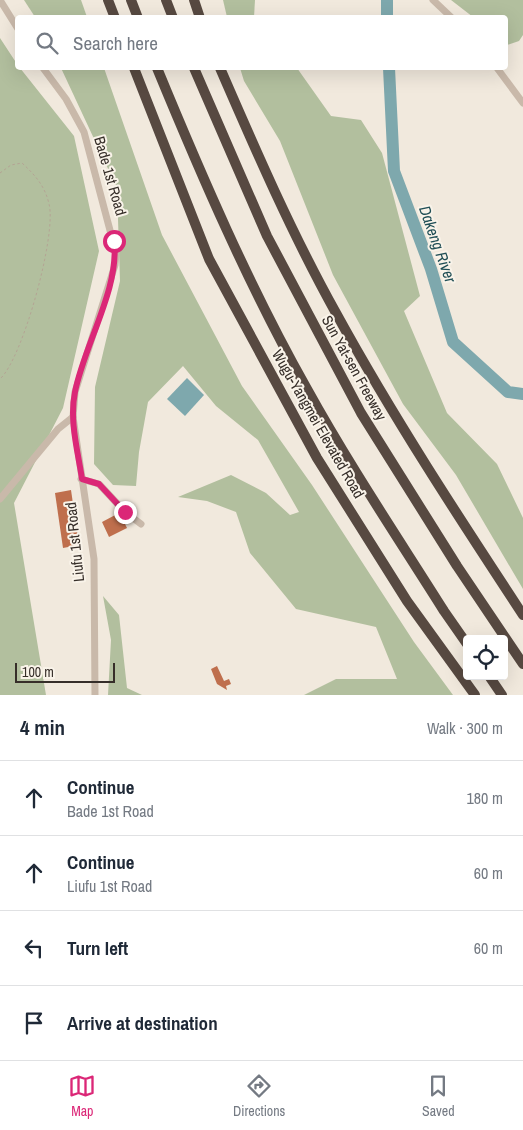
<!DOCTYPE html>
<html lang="en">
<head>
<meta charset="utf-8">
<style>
	body { margin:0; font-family:"Archivo Narrow",sans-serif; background:#f2f2f3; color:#1f2937 }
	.controls { position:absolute; right:15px; bottom:15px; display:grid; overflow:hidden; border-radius:5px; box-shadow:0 5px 20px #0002 }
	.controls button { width:45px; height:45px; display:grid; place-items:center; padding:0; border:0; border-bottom:1px solid #e0e1e3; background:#fff; color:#1f2937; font:25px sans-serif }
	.scale { position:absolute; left:15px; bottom:12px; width:100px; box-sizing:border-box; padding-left:5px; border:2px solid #362e29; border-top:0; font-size:14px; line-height:18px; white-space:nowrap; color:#362e29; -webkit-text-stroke:4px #f9f3e9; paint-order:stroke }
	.stop { position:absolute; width:15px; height:15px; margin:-11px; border:4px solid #db2777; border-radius:50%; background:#fff }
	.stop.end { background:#db2777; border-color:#fff; box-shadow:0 1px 5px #0008 }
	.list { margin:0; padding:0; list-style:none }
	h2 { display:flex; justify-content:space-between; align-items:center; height:65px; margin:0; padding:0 20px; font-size:21px }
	h2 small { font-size:16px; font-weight:400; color:#747a83 }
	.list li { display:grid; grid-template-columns:32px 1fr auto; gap:15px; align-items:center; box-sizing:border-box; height:75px; padding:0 20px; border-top:1px solid #e0e1e3 }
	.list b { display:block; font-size:19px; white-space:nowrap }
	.list p { margin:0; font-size:16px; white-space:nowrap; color:#747a83 }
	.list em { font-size:16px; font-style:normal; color:#747a83 }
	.icon { flex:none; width:28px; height:28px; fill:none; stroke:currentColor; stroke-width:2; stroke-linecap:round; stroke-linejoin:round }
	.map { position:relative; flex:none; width:523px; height:695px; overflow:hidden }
	.search { position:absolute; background:#fff; box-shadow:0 5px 20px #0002; left:15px; right:15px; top:15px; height:55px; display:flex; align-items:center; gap:12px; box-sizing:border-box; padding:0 18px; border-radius:5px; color:#747a83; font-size:19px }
	.sheet { height:365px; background:#fff }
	nav { display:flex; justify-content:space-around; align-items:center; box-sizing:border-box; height:70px; border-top:1px solid #e0e1e3; background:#fff; font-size:14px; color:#747a83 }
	nav a { display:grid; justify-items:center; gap:2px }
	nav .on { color:#db2777 }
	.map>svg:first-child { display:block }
</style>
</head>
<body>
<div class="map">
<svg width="523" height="695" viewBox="0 0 523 695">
	<rect width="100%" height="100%" fill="#f1e9dd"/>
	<g fill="#b2bf9e">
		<path d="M24,0H81L87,17H35Z"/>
		<path d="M223,0H255L254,17H227Z"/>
		<path d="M451,0H523V35L519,41L507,45L506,18L473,17Z"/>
		<path d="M0,38L17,64L18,68H20L74,136L99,251L63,408L14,503L46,695H0Z"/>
		<path d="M61,68H104L162,235L242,386L312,485L414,642L453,695H304L336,679H397L376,627L296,609L250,553L236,512L207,501L178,497L231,475L266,493L290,515L299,512L258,440L216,406L183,366L148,402L139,452L136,486L113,485L94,464L95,387L120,281L117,188Z"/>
		<path d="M240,68H297L331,116L361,120L382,153L420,296L404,311L447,413L497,464L523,518V589L456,475L403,404L333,275L280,141L244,81Z"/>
		<path d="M103,596L119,615L127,688L142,695H108L111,640Z"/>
	</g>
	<path fill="#7ea8ad" d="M187,378L204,395L185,416L167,399Z"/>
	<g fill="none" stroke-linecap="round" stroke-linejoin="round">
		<g stroke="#7ea8ad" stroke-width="12">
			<path d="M387,0V18"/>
			<path d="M389,68L394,171L431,269L453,342L508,392L523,394"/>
		</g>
	</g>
	<g fill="#bf6f4d">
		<path d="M71,490L79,545L63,548L55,493Z"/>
		<path d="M119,513L129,522L125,524L127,528L109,537L102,522Z"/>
		<path d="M217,666L224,681L229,679L231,684L226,686L227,690L217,684L211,669Z"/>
	</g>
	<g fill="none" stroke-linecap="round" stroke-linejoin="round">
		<path stroke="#b4a494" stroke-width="1" stroke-dasharray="2.5 2.5" stroke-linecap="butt" d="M0,173L11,165L22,163C35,175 45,186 49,204C57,234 23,358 0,379"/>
		<g stroke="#c9b9aa" stroke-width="7">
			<path d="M0,0L18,29"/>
			<path d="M433,0L452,18"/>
			<path d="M43,68L66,99L84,132L116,253L115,265L75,392L73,417L94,559L95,695"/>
			<path d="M497,68L523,103"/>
			<path d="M81,479L99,484L125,512L141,524"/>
			<path d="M0,499L58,429L73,417"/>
		</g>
		<g stroke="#574941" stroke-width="10">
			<path d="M108,0L115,18"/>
			<path d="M131,0L138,18"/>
			<path d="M166,0L173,18"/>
			<path d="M194,0L200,18"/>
			<path d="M134,68L209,259L317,458L407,601L475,695"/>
			<path d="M157,68C202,177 249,286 307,389C349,465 398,538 444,611L467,644"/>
			<path d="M194,68L267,236L361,413L457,566L523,664"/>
			<path d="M220,68C256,151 292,234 336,313C393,417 458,516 523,615"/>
			<path d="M489,676L502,695"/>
		</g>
	</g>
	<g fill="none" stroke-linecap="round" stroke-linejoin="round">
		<path stroke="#db2777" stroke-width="6" d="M114,241C120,288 84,345 75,392C69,420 78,452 82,479L99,484L125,512"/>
	</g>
	<g text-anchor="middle" stroke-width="4" stroke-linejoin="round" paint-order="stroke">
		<g font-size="15" fill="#362e29" stroke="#f9f3e9">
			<text transform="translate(110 176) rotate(74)" y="5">Bade 1st Road</text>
			<text transform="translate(354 368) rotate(61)" y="5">Sun Yat-sen Freeway</text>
			<text transform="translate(318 424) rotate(60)" y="5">Wugu-Yangmei Elevated Road</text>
			<text transform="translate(75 542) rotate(-96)" y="5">Liufu 1st Road</text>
		</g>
		<g font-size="16" font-style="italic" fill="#214f56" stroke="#f9f3e9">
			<text transform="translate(438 244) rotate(70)" y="6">Dakeng River</text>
		</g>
	</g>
</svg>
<div class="controls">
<button><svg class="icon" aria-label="locate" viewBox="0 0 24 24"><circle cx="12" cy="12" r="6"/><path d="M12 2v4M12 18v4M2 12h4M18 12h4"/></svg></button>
</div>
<div class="scale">100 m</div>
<div class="stop" style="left:114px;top:241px"></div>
<div class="stop end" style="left:125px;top:512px"></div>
<div class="search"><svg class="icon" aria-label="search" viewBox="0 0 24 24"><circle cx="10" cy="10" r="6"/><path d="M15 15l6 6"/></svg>Search here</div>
</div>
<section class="sheet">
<h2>4 min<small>Walk · 300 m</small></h2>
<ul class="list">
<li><svg class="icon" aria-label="ahead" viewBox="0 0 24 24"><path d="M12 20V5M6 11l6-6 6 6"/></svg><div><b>Continue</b><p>Bade 1st Road</p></div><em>180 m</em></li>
<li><svg class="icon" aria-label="ahead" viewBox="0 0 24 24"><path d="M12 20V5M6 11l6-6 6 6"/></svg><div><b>Continue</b><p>Liufu 1st Road</p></div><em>60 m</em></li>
<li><svg class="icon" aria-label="left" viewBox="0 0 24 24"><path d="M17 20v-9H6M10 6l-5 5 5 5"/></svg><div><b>Turn left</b></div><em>60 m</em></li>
<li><svg class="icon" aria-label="arrive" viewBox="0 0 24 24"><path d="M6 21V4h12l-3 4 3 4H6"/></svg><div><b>Arrive at destination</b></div></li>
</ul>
</section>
<nav>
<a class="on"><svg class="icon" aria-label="map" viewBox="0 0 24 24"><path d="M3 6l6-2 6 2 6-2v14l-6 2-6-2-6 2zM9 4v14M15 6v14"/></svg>Map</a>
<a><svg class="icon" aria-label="directions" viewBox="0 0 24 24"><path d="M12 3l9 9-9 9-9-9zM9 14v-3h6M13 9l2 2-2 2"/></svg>Directions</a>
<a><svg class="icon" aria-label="saved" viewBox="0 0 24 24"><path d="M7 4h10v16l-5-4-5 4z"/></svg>Saved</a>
</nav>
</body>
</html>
